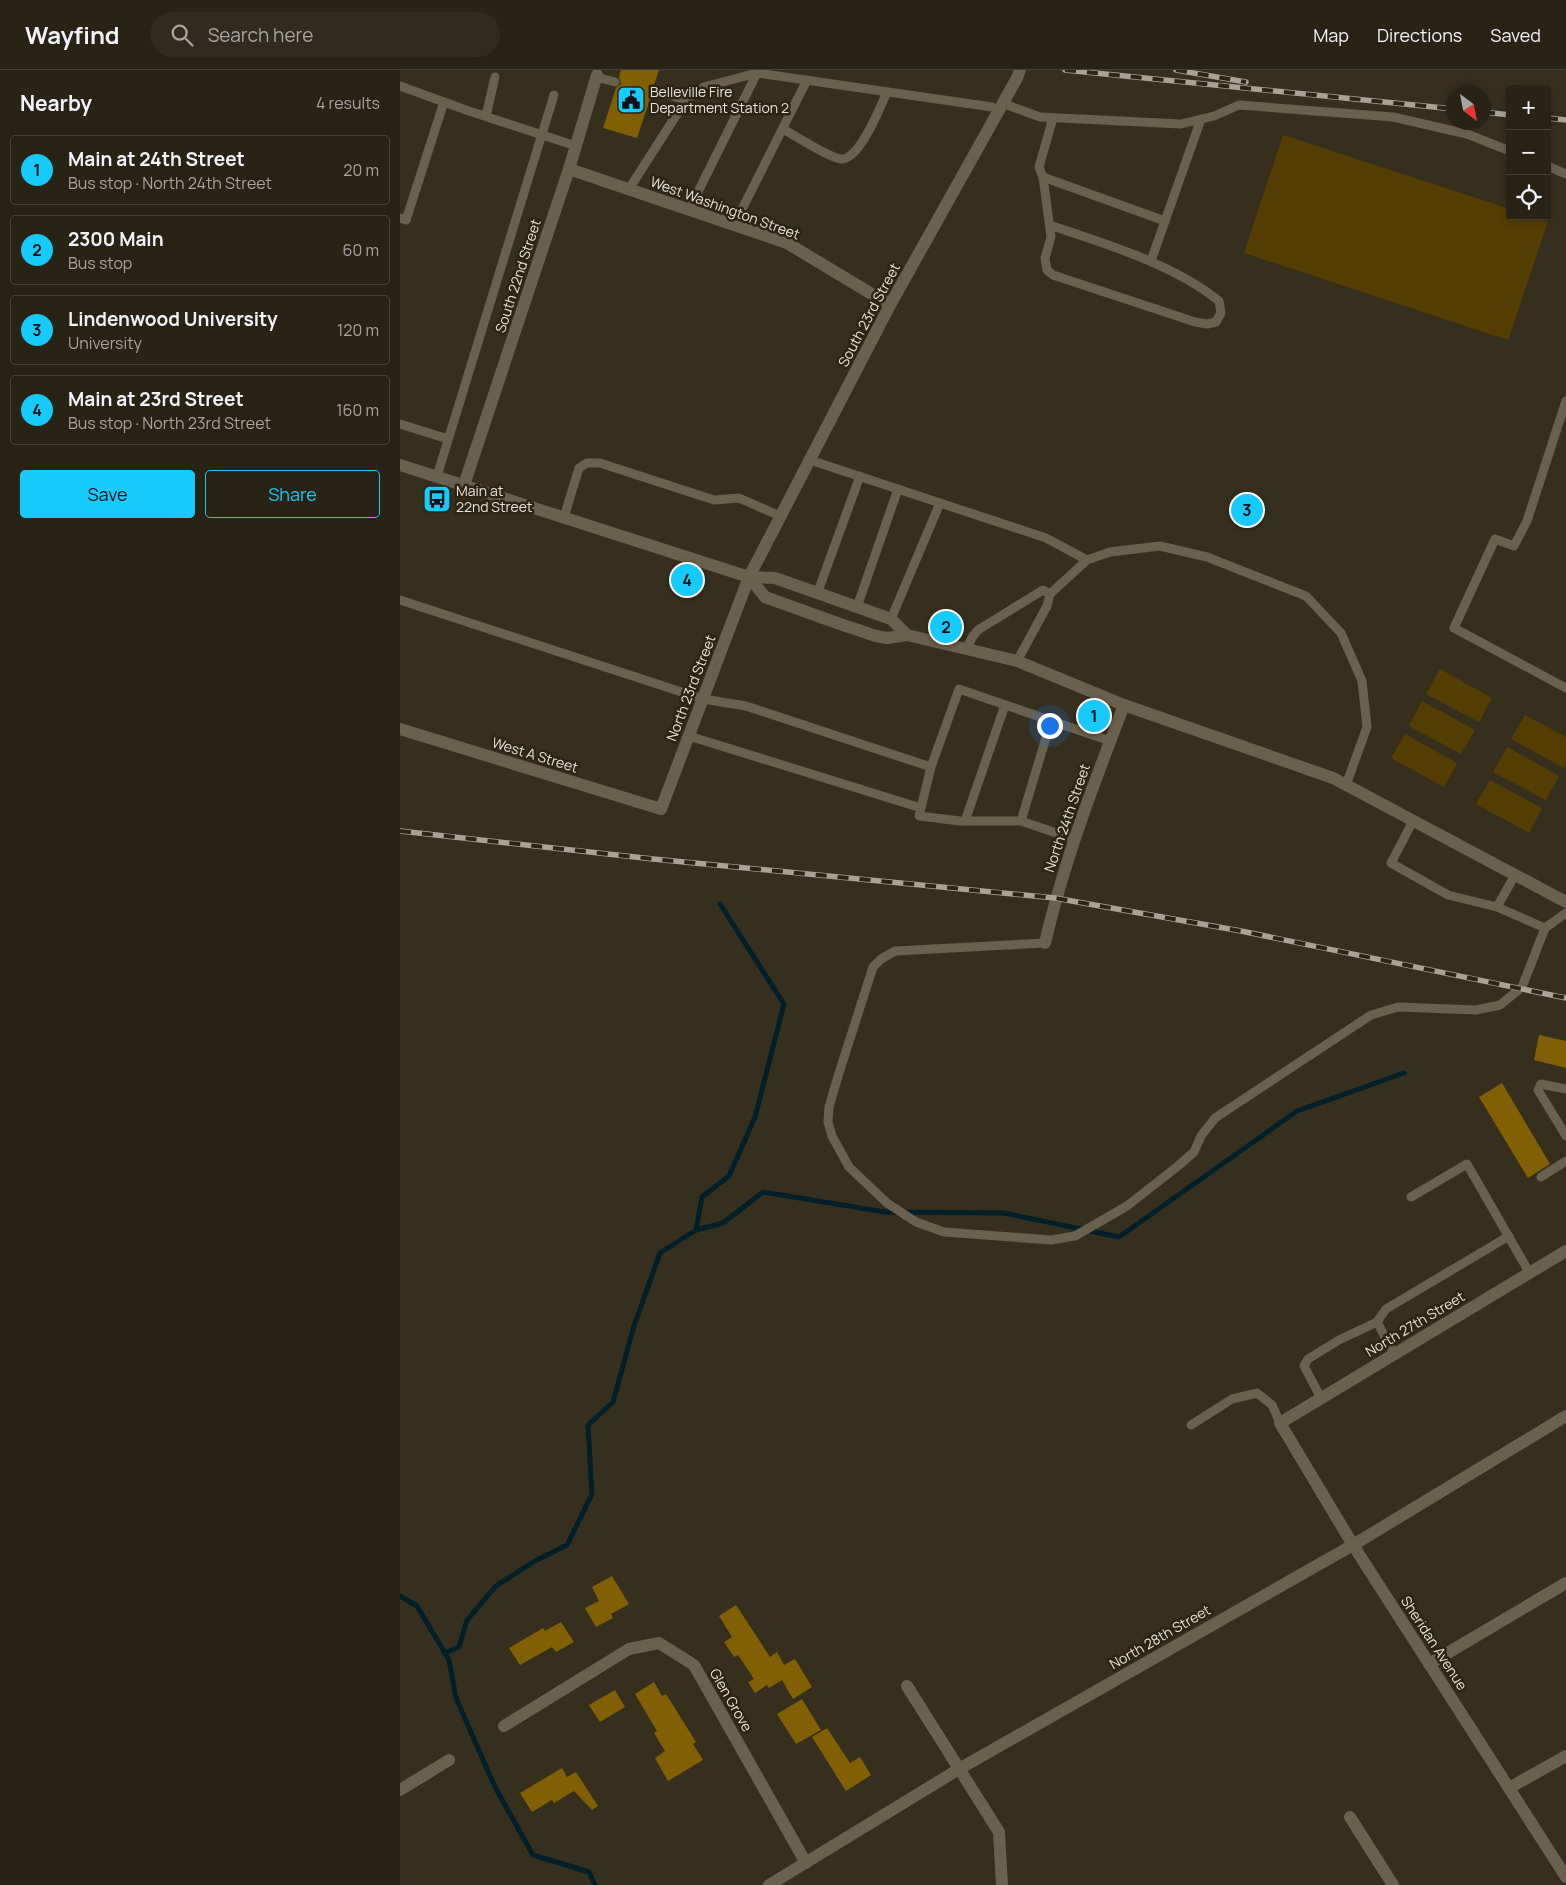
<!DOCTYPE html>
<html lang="en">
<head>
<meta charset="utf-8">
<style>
	body { margin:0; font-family:Manrope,sans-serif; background:#312b1f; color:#f1f3f6 }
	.controls { position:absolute; right:15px; top:15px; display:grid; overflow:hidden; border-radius:5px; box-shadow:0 2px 8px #0003 }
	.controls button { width:45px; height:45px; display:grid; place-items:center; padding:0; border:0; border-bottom:1px solid #454035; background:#292316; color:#f1f3f6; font:25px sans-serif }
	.compass { position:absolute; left:1046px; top:15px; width:45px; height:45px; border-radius:50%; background:#292316; box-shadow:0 2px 8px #0003; rotate:148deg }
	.you { position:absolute; left:649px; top:655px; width:18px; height:18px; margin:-12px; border:4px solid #fff; border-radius:50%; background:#1a73e8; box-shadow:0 0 0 8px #1a73e833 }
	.badge { display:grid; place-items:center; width:32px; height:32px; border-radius:50%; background:#16cafb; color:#111; font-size:16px; font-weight:700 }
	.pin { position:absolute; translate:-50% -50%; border:2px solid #fff; box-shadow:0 1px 5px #0006 }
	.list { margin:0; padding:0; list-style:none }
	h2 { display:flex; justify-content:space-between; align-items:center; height:65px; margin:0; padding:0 20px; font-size:21px }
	h2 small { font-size:16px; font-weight:400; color:#a5a4a1 }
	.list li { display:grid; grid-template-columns:32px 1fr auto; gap:15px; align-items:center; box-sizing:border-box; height:70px; margin:0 10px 10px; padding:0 10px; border:1px solid #454035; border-radius:5px }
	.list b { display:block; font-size:19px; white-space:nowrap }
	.list p { margin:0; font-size:16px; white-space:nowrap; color:#a5a4a1 }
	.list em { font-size:16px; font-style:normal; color:#a5a4a1 }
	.actions { display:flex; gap:10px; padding:15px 20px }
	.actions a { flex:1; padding:11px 0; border:1px solid #16cafb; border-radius:5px; text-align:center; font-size:18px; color:#16cafb }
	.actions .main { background:#16cafb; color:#111 }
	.icon { flex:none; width:28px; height:28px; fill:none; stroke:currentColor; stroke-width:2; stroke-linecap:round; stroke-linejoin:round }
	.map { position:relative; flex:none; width:1166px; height:1815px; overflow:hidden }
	header { display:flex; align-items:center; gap:30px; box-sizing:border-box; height:70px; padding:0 25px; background:#292316; border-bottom:1px solid #454035 }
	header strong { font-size:24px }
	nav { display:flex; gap:28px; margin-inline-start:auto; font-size:18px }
	.search { width:350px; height:45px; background:#312b1f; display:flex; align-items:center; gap:12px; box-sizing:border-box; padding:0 18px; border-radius:28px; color:#a5a4a1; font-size:19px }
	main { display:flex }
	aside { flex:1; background:#292316 }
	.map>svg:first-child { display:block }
</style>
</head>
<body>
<header>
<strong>Wayfind</strong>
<div class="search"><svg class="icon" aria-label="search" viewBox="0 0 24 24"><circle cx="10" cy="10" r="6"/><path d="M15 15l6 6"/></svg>Search here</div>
<nav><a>Map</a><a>Directions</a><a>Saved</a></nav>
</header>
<main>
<aside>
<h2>Nearby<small>4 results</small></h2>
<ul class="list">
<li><span class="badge">1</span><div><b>Main at 24th Street</b><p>Bus stop · North 24th Street</p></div><em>20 m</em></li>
<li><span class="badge">2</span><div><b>2300 Main</b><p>Bus stop</p></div><em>60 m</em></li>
<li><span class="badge">3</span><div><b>Lindenwood University</b><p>University</p></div><em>120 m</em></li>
<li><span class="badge">4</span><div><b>Main at 23rd Street</b><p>Bus stop · North 23rd Street</p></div><em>160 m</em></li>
</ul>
<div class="actions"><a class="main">Save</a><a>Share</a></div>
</aside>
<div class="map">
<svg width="1166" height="1815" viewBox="0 0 1166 1815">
	<rect width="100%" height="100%" fill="#372f1e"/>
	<g fill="#553e03">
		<path d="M883,65L1110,139V146H1130L1148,152L1108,270L844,183Z"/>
		<path d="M1040,599L1092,628L1079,652L1026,624Z"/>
		<path d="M1022,631L1075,660L1061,684L1009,656Z"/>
		<path d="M1125,645L1166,667V694L1164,698L1111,669Z"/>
		<path d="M1005,664L1057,693L1044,717L991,688Z"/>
		<path d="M1107,677L1159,706L1146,730L1093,702Z"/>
		<path d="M1090,710L1142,738L1129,763L1076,734Z"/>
	</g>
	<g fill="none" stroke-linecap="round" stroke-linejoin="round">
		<g stroke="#01202a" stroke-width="5">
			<path d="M296,1160L323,1153L363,1122L485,1142L604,1143L719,1167L897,1041L1004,1003"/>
			<path d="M0,1526L17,1536L49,1590L56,1628L95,1717L133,1785L189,1802L195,1815"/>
			<path d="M45,1583L59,1577L67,1550L96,1516L135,1491L167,1475L192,1424L188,1355L213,1332L234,1256L260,1183L296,1160L302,1127L329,1106L355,1047L384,934L320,834"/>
		</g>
	</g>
	<g fill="#805f05">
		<path d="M221,0H259L254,15L249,19L251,26L237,68L203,58L216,18L221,14L219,7Z"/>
		<path d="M1139,965L1166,971V998L1134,990Z"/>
		<path d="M1102,1013L1150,1094L1128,1108L1079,1027Z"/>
		<path d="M212,1506L229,1534L211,1544L213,1548L196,1557L185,1538L199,1531L192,1517Z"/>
		<path d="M336,1535L370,1587L377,1582L384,1595L395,1589L412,1617L393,1629L382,1610L369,1618L367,1615L355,1623L348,1612L354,1609L338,1585L334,1587L324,1572L332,1567L319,1546Z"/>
		<path d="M161,1552L174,1572L156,1582L152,1577L120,1595L109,1578L143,1558L145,1561Z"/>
		<path d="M254,1612L262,1626L266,1624L296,1672L293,1674L303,1690L268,1711L255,1688L265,1681L254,1663L257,1661L235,1624Z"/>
		<path d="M215,1620L225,1637L200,1652L189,1635Z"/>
		<path d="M402,1629L421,1660L396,1674L377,1644Z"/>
		<path d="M427,1658L450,1693L460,1687L471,1705L446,1721L412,1667Z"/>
		<path d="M162,1698L167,1707L176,1702L198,1736L192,1740L174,1721L154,1733L152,1730L132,1742L120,1723Z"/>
	</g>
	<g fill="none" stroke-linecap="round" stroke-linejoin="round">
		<g stroke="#69604d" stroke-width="9">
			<path d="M196,7L215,12"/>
			<path d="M0,16L66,40L176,76"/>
			<path d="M255,21L286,30"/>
			<path d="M610,36L640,47L781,54L814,46L839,35L993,47L1067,64L1110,81"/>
			<path d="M86,46L95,7"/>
			<path d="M653,48L639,97L643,107L765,151L801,49"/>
			<path d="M383,59C396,66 427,87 441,89C460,90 480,37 487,22"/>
			<path d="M1147,96L1166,104"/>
			<path d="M643,107L651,167L645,188L647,200L653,205L795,252L807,254L816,252L821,243L819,231C772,193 707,175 650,155"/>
			<path d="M229,119L286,30L304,17L357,3"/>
			<path d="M289,140L357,3L592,37"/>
			<path d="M0,148L6,150L44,32"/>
			<path d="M334,155L407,10"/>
			<path d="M751,191L765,151"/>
			<path d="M1166,331L1127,451L1114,476L1095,469L1054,558L1166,618"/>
			<path d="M0,354L48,369"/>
			<path d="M410,390L646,468L687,490"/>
			<path d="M37,406L154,25"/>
			<path d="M164,447L179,398L187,393H200L314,430L339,428L380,446"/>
			<path d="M417,524L460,406"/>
			<path d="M0,530L303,629L346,636L531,697L519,746L560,751H621L674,769"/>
			<path d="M457,537L498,419"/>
			<path d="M491,549L540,433"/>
			<path d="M566,579L573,566L578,560L643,520L650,524"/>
			<path d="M617,591L647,536L650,524L687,490L710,482L760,476L807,487L906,526L941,563L962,611L967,657L946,715"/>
			<path d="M289,666L521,738"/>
			<path d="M531,697L559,619L710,671"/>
			<path d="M565,751L605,635"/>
			<path d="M621,751L651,651"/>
			<path d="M1013,751L991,793L1048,825L1097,837L1145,858L1166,843"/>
			<path d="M1097,837L1115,805"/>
			<path d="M645,873L495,881L481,889L473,897L439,1003L429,1037L428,1052L432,1066L449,1097L487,1133L516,1152L544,1162L651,1170L675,1166L727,1136L778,1096L794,1082L801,1066L815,1048L971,945L998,937L1076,940L1100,935L1122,917L1145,858"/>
			<path d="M1166,1019L1141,1014L1138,1020L1166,1066"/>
			<path d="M1141,1107L1166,1091"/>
			<path d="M1011,1127L1067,1094L1129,1202"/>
			<path d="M994,1284L977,1252L986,1239L1109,1166"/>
			<path d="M921,1328L904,1296L908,1289L939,1270L977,1252"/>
			<path d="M791,1355L832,1329L857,1323L872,1335L880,1353"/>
		</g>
		<g stroke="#69604d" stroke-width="12">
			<path d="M169,99L387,173L490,235"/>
			<path d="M64,415L169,99L197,5"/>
			<path d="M0,659L261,739L349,507"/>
			<path d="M645,873C664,791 694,713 724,635"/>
			<path d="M1166,1181L880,1353L953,1475L1166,1807"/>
			<path d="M1029,1594L1166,1513"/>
			<path d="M507,1616L599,1762L602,1815"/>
			<path d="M104,1656L229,1579L259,1573L294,1595L406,1793"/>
			<path d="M1109,1718L1166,1686"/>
			<path d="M0,1720L49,1690"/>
			<path d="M950,1747L993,1815"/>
		</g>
		<g stroke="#69604d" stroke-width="12">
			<path d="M349,507L490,235L617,8L620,0"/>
			<path d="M369,1815L559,1699L953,1475L1166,1346"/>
		</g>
		<g stroke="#69604d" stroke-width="12">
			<path d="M0,395L349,507L375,508L491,549L507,565"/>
			<path d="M349,507L365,527L440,554L476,566L487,568L507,565L617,591L724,635L933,708L1166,832"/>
		</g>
		<defs>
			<g id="rail">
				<path d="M665,0L1054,39"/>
				<path d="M776,0L846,12"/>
				<path d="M1084,42L1110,45"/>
				<path d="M1147,48L1166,50"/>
				<path d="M0,761L253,789L655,828L841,861L1166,928"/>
			</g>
		</defs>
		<use href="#rail" stroke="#a9a295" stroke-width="5.5"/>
		<use href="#rail" stroke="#2d2514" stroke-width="4" stroke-dasharray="11" stroke-linecap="butt"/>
	</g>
	<defs>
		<symbol id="civic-square" viewBox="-11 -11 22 22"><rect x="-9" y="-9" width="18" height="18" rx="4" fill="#16cafb" stroke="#2d2514"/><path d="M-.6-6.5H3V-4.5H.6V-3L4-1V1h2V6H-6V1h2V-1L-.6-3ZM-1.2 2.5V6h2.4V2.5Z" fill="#111"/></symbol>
		<symbol id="bus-square" viewBox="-11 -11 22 22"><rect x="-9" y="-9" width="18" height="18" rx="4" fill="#16cafb" stroke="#2d2514"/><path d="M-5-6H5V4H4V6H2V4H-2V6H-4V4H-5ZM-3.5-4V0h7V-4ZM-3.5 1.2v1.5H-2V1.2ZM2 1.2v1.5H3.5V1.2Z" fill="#111"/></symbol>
	</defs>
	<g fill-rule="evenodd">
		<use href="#civic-square" x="215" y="14" width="32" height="32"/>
		<use href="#bus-square" x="21" y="413" width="32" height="32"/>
	</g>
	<g text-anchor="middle" stroke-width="5" stroke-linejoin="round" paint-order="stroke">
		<g font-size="14" fill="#e7e1d7" stroke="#2d2514" text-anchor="start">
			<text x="250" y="27">Belleville Fire<tspan x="250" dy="16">Department Station 2</tspan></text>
			<text x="56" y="426">Main at<tspan x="56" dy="16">22nd Street</tspan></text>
		</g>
		<g font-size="14" fill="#e7e1d7" stroke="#2d2514">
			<text transform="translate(325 138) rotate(20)" y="5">West Washington Street</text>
			<text transform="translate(118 206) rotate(-72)" y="5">South 22nd Street</text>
			<text transform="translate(469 245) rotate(-62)" y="5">South 23rd Street</text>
			<text transform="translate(291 618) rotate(-69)" y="5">North 23rd Street</text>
			<text transform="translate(135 685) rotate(17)" y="5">West A Street</text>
			<text transform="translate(667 748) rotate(-71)" y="5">North 24th Street</text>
			<text transform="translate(1015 1254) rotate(-31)" y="5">North 27th Street</text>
			<text transform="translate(760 1567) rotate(-30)" y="5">North 28th Street</text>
			<text transform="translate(1034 1573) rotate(57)" y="5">Sheridan Avenue</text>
			<text transform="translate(331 1630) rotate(60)" y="5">Glen Grove</text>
		</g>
	</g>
</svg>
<div class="controls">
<button>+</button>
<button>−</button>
<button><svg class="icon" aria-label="locate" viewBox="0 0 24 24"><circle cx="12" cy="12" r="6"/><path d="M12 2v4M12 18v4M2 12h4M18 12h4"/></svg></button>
</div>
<svg class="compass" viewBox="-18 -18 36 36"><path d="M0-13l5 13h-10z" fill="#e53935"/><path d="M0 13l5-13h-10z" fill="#a5a4a1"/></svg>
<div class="you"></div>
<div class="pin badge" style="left:694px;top:646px">1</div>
<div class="pin badge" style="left:546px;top:557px">2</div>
<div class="pin badge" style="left:847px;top:440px">3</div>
<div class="pin badge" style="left:287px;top:510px">4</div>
</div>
</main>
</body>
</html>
